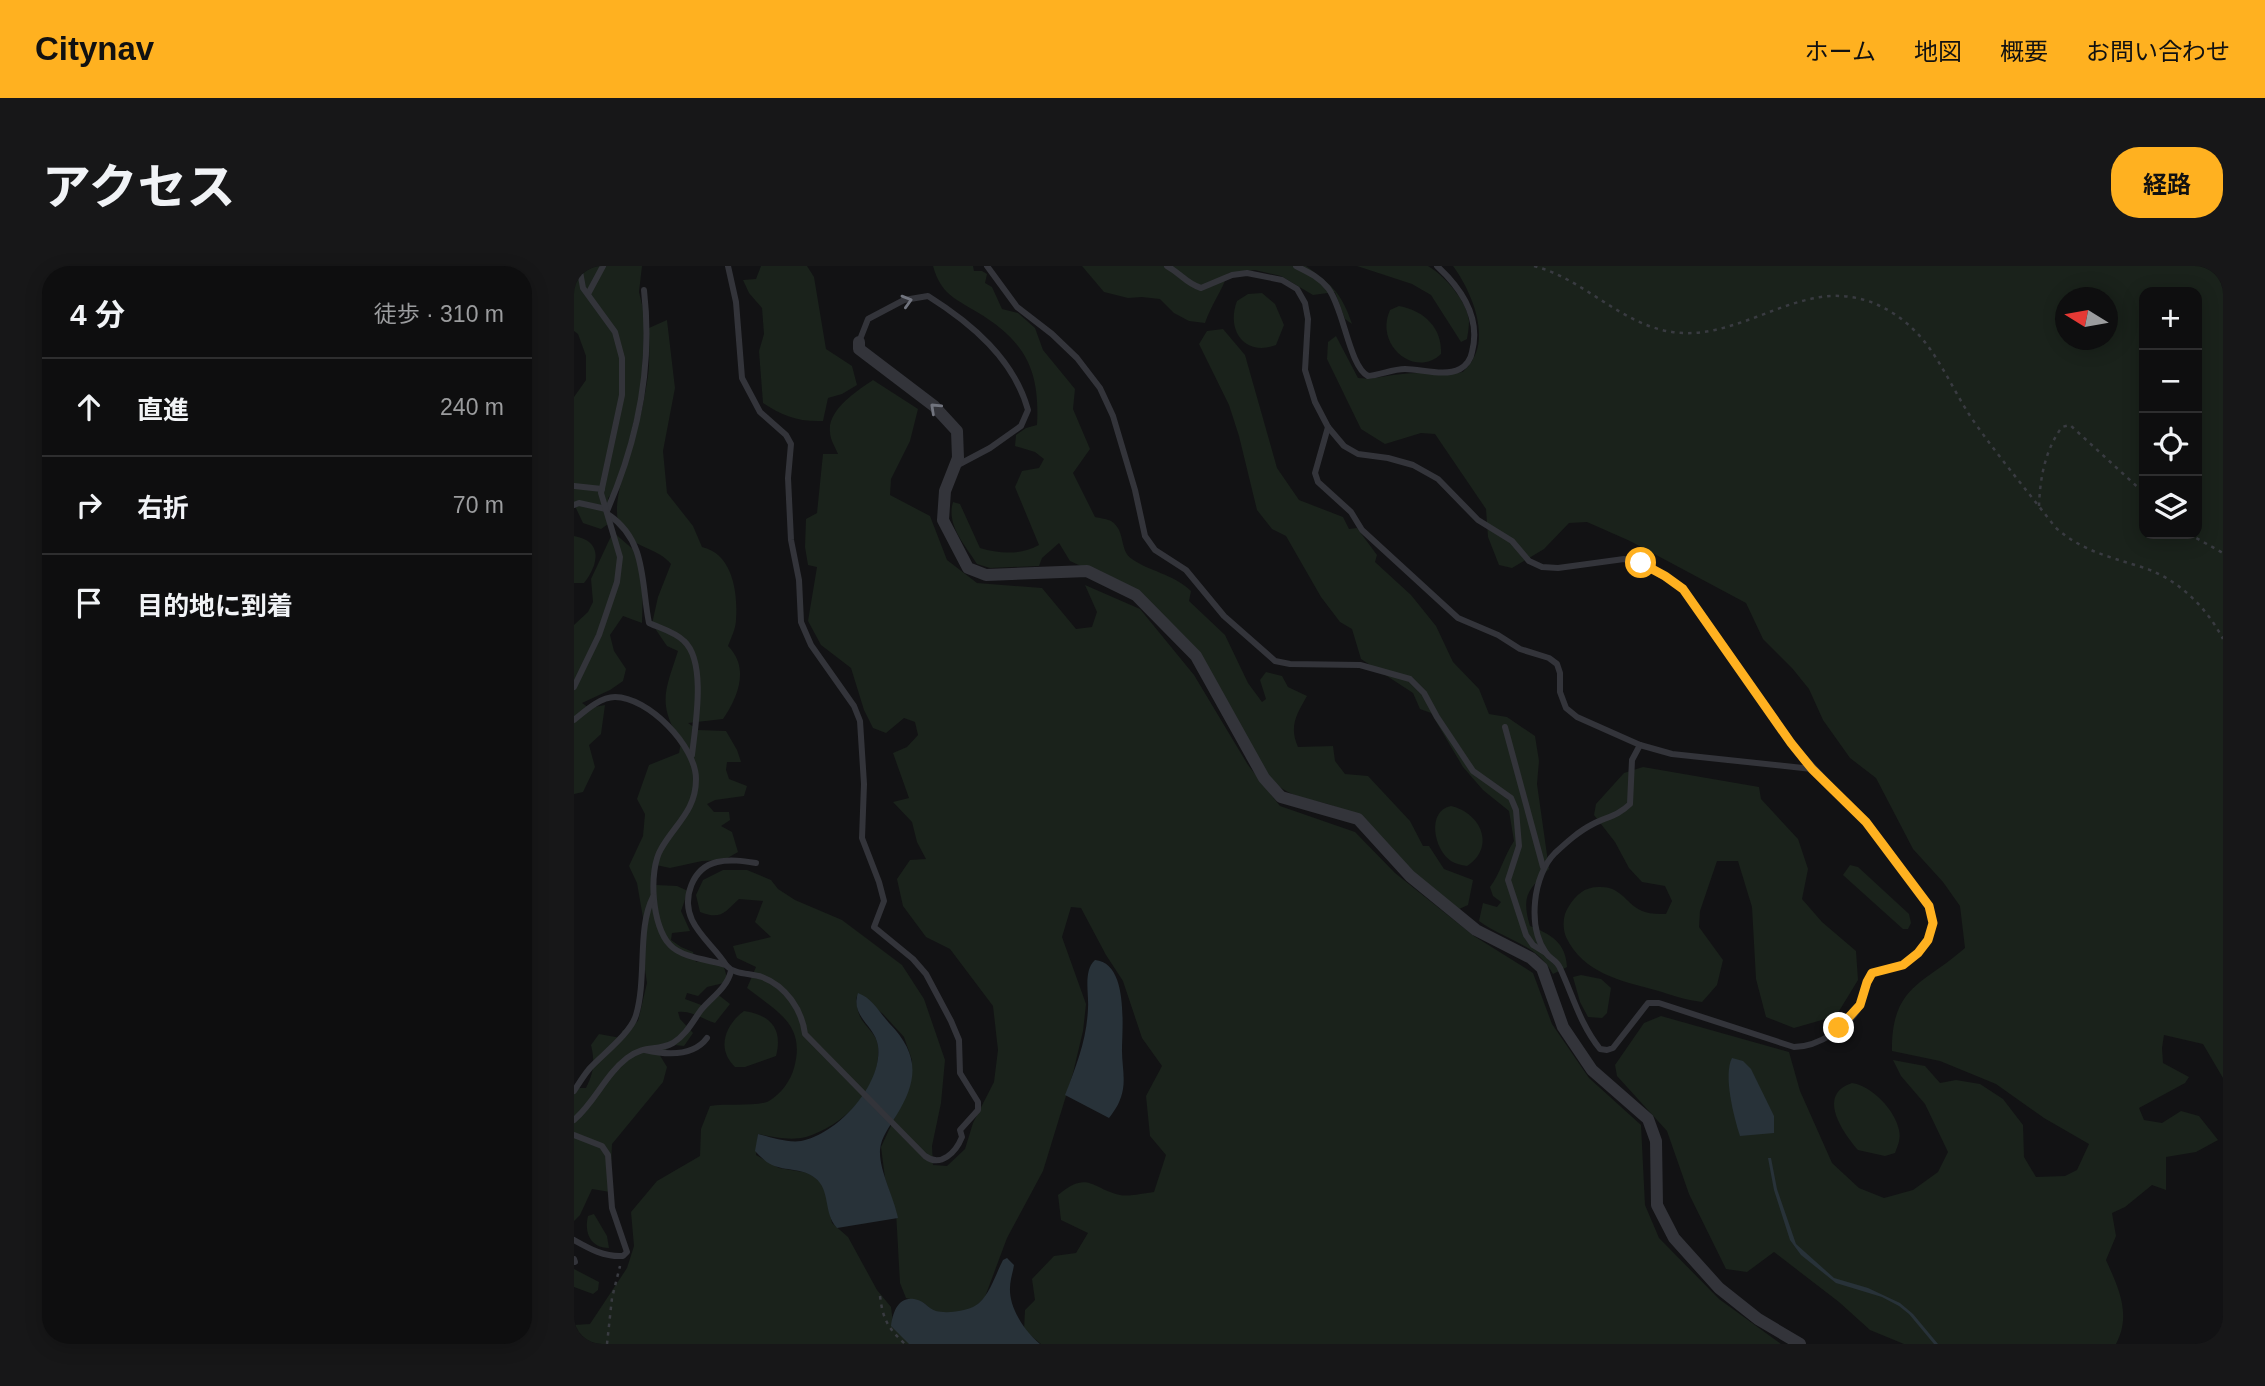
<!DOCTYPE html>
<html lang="ja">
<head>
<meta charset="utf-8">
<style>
	body { margin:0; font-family:Helvetica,"Noto Sans JP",sans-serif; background:#171718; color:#f1f3f6 }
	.controls { position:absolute; right:21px; top:21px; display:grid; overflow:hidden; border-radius:14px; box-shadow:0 4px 18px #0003 }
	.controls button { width:63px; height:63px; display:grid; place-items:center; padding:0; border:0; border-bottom:2px solid #2e2e2f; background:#0e0e0f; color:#f1f3f6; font:35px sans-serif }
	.compass { position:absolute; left:1481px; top:21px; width:63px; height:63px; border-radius:50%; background:#0e0e0f; box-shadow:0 4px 18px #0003; rotate:281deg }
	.stop { position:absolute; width:21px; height:21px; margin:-16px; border:5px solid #ffb120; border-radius:50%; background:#fff }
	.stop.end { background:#ffb120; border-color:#fff; box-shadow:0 2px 7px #0008 }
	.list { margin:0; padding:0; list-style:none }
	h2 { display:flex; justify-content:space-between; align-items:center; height:91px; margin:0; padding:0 28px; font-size:30px }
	h2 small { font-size:23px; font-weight:400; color:#9b9c9e }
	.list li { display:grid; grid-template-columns:46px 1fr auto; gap:21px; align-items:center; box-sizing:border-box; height:98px; padding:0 28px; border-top:2px solid #2e2e2f }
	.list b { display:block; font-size:26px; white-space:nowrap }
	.list em { font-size:23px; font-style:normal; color:#9b9c9e }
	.icon { flex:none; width:38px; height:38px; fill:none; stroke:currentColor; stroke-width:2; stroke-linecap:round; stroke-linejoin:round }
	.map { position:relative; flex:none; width:1649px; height:1078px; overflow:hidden; border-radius:28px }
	header { display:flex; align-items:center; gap:42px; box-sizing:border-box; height:98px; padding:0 35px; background:#ffb120; color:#111 }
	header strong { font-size:33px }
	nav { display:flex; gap:38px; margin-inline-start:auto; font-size:24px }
	.intro { display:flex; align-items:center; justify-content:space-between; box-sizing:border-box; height:168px; padding:0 42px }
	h1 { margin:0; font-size:49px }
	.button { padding:18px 32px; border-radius:28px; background:#ffb120; color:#111; font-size:24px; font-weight:700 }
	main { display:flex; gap:42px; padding:0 42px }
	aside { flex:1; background:#0e0e0f; border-radius:28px; box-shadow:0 4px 18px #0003 }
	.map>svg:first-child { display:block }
</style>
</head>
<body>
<header>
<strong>Citynav</strong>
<nav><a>ホーム</a><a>地図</a><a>概要</a><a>お問い合わせ</a></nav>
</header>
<div class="intro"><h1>アクセス</h1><a class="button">経路</a></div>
<main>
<aside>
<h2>4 分<small>徒歩 · 310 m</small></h2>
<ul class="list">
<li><svg class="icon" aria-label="ahead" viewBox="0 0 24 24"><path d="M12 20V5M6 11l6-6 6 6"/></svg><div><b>直進</b></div><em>240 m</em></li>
<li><svg class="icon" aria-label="right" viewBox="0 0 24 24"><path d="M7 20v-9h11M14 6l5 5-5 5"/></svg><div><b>右折</b></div><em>70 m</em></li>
<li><svg class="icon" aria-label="arrive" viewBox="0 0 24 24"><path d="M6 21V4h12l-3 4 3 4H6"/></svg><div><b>目的地に到着</b></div></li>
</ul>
</aside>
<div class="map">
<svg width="1649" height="1078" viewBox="0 0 1649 1078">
	<rect width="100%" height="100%" fill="#121214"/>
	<g fill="#1a221b" fill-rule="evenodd">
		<path d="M0,0H68L65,26L71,51L67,126L50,196L39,226L34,232V258L27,263L9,257L0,238V131L12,114V90L4,68L0,65Z"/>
		<path d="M187,0H233L240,11L252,83L278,100L283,119L268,128L254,132L249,155C224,156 209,150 189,137L185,85L190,68L188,42L175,27L169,14L182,13Z"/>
		<path d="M359,0H399L400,5H408L413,8L411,17L418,21L428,43L444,47L461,62L469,84L501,123L499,143L516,183L499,207L521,251C526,252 533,253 537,255C552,264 545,285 558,293C576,306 598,307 617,325L615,335L651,369L674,417L688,436L692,433L686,414L692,406L708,410L714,421L733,430C722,449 715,461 724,481L759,480L761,495L771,508L794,510L836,555L849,580H855L870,603L899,614L894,639L885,643L849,618L770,544C736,529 718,538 690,506L625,387L563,326L496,295L485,277L468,292L465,300L416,302L403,298C391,279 372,259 379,236L386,238L406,282C426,288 447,289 465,279L441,221L448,205L465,202L470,193L461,186L441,180L442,169L452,162L463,159C466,103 451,75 403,46C380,32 367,28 359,0Z"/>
		<path d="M508,0H732C757,18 768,27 778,58L771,53L761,26L739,29L707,10L681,4L654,7C648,25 637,39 631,57L615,55L600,47L586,33L568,31L554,32L530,26Z"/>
		<path d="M783,0H854C870,9 894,36 895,55C895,61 894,67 893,73L887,76L857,29L838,18Z"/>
		<path d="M879,0H1649V812L1629,778L1590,769L1588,782L1589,797L1615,811L1611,817L1565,842L1570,854L1588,857L1607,845L1625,850L1644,874L1622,886L1592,891V924L1578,919L1551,941L1538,947L1542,970L1532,994C1544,1021 1558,1048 1542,1078H1330L1296,1064L1265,1036L1200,986L1173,1006L1152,1003L1115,928L1093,865L1043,810L1041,799L1070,757L1087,750L1215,786L1226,825L1258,897L1285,922L1310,932L1339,924L1364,906L1374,886L1351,838L1327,810L1319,794L1351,800L1366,817L1382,814L1406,818L1429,833L1449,859L1450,891L1462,911L1491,910L1503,904L1515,878L1470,852L1422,818L1366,795L1318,785C1317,720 1350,718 1391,682L1386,640L1369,616L1339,583L1302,512L1276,492L1249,454L1235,423L1218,402L1189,373L1172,337L1056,275L1013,256L995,257L970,283L938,302L925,299L914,271L912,243L861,168L847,167L811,178L787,163L753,93L754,76L762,70L784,112C800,114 813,109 828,108C849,105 868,110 889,106C892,102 897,98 899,93C915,66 896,23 879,0ZM1570,26H1623V268H1570ZM1492,32H1534V74H1492Z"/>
		<path d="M688,27L701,38L710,59L702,79C670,91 652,64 663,35L674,28Z"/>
		<path d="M825,40C851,45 868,62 867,88C841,113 800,79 816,44Z"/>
		<path d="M93,54L101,122L89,185L93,227L119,260L128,281C159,288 164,327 162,354C162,362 157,372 154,380C176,402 164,431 149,453L114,457L124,464L152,465L163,484L167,496H153L152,504L155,513L173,520L170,530L141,534L133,538L140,546H155L156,554L147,560L158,566L164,586L150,594L128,595L96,602L82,599V619L103,620L114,625L107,645L116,665L98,667L97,674L107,681L119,686L122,696L136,692L149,697L154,716L133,721L124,730L113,727L111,733L130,740L142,727L156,738L141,757C128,753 117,744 104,746L106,753L119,767L110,780L100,779L85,788L93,801L89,816L38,878L36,926L18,923L6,949L0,955V822H12C20,806 21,796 17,779L25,768L47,772L48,765L64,755L73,717L68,684L72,669L63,617L55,600L69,570L71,548L63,533L75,499L105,487L107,476C83,438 91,425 104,385L93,380L78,358L84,331L97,298C85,282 55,281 46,261C35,238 57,188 63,163C68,146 71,128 74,110C76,94 75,78 75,62Z"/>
		<path d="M649,63L671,89L703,202L725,234L769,251L775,263L783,262L803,289L801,296L837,329L862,360L879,396L905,423L915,448L933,451L961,470L965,495L963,518L975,603C954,624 947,630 956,660C977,668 992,677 993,701L979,708C963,678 931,674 905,655L909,637L923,641L927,636L919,630L916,621C926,608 930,590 940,575L935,545L909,524L889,501L857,447L846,443L839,427L787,393L778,363L766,356L747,331L712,270L698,263L683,244L665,170L655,139L625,78L633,65Z"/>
		<path d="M299,114L344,143L336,175L317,213L316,229L356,250L373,294L403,317L468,322L502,363L518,361L523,346L511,319L566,343L620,409L674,499L706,540L781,566L821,607L900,670L959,707L978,758L1015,812L1067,859L1071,939L1085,972L1145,1033L1207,1078H467L450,1064L451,1044L461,1034L458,1013L480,990L502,987L514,967L487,954L484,929C514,904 517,922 546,929C555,931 570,927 580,926L592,889L576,870L572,830L588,800L568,772L549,715L532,689L507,642L497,641L488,671L512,738L509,765L499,807L469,905L433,972L411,1031L399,1043L364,1050L350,1037L332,1032L326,1017L322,946L311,912L307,881L329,834L338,794L330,771L309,748L285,728L282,732C283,737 283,743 285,748C289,760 303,767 304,780C308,822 270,860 232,871C216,875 200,871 184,868L182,889L205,902L235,907L250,919L258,957L274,971L303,1024L317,1041L319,1057L342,1078H0V1059L16,1058L53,1002L60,980L57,946L83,915L126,890L127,863L136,840C152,837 183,841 195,835C207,828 217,814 220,802C232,759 204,746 173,722L182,701L163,692L159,680L197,671L181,656L189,635L165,633C150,647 147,654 126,646L122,629L129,614L149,604H173L197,614L204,623L221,634L268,654L328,699L350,733L371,794L367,837L358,880L359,899L373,900L391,883L399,857L420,816L424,784L419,740L376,683L352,671L329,640L323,613L336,594L352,593L343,576L338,556L319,536L335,532L319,487L333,481L344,469L341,456L330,452L312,467L299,462L290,444L277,402L247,379L234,355L243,301L234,299L231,281L232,253L243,247L249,188H264C261,181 256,173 256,166C253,144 284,124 299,114Z"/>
		<path d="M39,266L61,285L69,318L68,357L49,350L36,369L40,385L52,403L49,415L36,424L8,437L15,442L31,439L27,468L15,479L21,501L9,526L0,528V359L14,346L19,336L17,313Z"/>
		<path d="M0,270C29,275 25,298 10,317H0Z"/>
		<path d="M1069,501L1185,521L1187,533L1224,573L1234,603L1228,633L1248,656L1282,685L1284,714L1262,750L1220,762L1192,751L1182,713L1178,641L1164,595H1143L1126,645L1125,661L1149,694L1143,719L1128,736C1111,734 1098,729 1081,724C1047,715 1009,707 992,671C988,661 989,648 995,640C1002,629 1010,621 1025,621C1049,620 1052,640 1071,646C1077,648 1085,648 1092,648L1098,635L1091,620L1068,616L1055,602L1041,576L1020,549L1022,538L1050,507Z"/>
		<path d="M877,540C907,547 922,581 893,600C887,599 882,598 877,595C860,584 852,545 877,540Z"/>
		<path d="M1276,599L1284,601L1335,648L1337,657L1334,663H1329L1269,609Z"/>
		<path d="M1007,709L1027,713L1037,722L1033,747L1028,752L1014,751L1006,736L999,711Z"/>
		<path d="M170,745C197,749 209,763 202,790L171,801H161C142,783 151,759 170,745Z"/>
		<path d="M1278,817C1298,820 1321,844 1325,864C1327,873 1324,879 1321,887L1311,890L1284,884C1269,866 1242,829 1278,817Z"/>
		<path d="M20,948L33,970L35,982C16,982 10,966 14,950Z"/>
		<path d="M0,1003L25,1016L24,1024L19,1028L0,1021Z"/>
	</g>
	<g fill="#283239">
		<path d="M521,694C555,697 548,762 548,785C548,797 551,811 549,823C547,835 542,843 535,852L491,829C502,801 513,773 514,742C515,727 509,705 521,694Z"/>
		<path d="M284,727C298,732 306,747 315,757C345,788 345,813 322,850C316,860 307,871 306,884C305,905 320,931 324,952L263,962C249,947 257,924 241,912C229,902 211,905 198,899C191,896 186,890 181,885L184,868C197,871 213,877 227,875C264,868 309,818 304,780C301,759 276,751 284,727Z"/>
		<path d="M1158,792L1169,795L1177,803L1200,850V867L1166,870C1160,852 1149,809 1158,792Z"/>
		<path d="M1194,892H1197L1203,923L1222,978L1260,1012L1294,1022L1326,1037L1339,1048L1364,1078H1360L1335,1048L1325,1040L1308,1031L1262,1017L1227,989L1216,974L1200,924Z"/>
		<path d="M433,992L440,999C439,1006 436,1014 436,1022C435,1042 451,1066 466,1078H335L317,1060C319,1045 325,1028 344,1034C351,1036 355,1043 362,1045C373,1048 397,1045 405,1037C417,1026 422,1007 429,994Z"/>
	</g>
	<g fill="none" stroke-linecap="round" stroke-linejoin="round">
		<g stroke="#393b41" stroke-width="2.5" stroke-dasharray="3.5 5" stroke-linecap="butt">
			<path d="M960,0C1010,13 1046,58 1098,66C1150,74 1198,38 1247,31C1266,28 1287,31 1304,39C1360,65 1370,114 1403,160C1428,195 1455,227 1481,261C1506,284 1533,290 1564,300C1601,310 1632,340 1649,373"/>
			<path d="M1465,240C1466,212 1471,184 1488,161L1496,159L1570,227"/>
			<path d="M1615,268L1649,287"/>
			<path d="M306,1030C309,1054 314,1062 331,1078"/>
			<path d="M33,1078L38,1032L46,1000"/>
		</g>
		<g stroke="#33343a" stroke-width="6">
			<path d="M413,0L443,41L478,68L503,92L526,122L539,150L561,224L571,270L581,284L612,304L650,350L701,395L716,398L786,399L836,413L850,427L863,451L899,505L937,532L942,544L945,580L934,614L952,669L959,679L972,687"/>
			<path d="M593,0C606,7 613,18 627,22L658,9L673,7L708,14L723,23L731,37L734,53L731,104L741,136L754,161L770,180L784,188L814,192L839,199L864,213L904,254L938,275L955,295L968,301L984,302L1050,293L1067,297L1109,323L1217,477L1309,576L1355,641L1359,657L1354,674L1344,687L1329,699L1298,707C1292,717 1291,727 1287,738C1277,760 1244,781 1220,781L1085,737H1074L1039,782L1033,784L1026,783C1006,758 999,730 986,702C983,694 976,693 972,687C953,660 959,609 981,587C993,576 1005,565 1019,558C1033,551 1045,549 1056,538L1058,494L1066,479"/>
			<path d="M722,0C734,6 745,11 754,22C770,43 775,100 794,110C806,109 819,103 831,103C848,103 870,111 886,103C892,100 897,93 898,86C907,52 888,23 863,0"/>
			<path d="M14,28L29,0"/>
			<path d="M285,76L294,53L330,34L354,30C397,57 440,93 454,144L447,160L416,182L382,200"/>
			<path d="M754,161L741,207L744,216L777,246L788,264L884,352L924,369L946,383L975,392L983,398L986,407V426L992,442L1003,451L1066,479L1098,488L1238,503"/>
			<path d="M0,220L28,223"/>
			<path d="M0,239L5,237L32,243"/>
			<path d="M33,245C64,174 79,102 70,24"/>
			<path d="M35,249C73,275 67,318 75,357C86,362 101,366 110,375C133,396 121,461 118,489"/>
			<path d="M0,421L25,369L43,316L46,291L27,227L48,129V92L41,66L9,22L5,0"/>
			<path d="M0,454C11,445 26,431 41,431C74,431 122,480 122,513C122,545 101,558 87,583C74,605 78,661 96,679C108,692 136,694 152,699C160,709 176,707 188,711C212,720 228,744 231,768L351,890C367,902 382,886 388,871L386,864L404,844V836L386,807L385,774L377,755L352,708L339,693L300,661L310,635L305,616L288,572L290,518L286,455L280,440L237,379L227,356L225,314L217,274L214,212L217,178L212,169L186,146L168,112L162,36L154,0"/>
			<path d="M931,461L969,601"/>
			<path d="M152,699C142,683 126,671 118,654C108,632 118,602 143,596C156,593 169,595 182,597"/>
			<path d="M71,784C93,789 119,791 133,772"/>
			<path d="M0,825C5,817 10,809 16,802C29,788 57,767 62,749C73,712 63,662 79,631"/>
			<path d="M0,854C21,836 31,809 53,792C71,778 82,786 99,777C112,769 119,755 127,744C138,731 153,722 157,705"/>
			<path d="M0,869L28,880L34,889L38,942L53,986L49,990C30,991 16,983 0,974"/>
			<path d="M0,993L1,996"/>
		</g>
		<path stroke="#33343a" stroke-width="12" d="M285,76V83L360,140L383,165L384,192L371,225L369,254L394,302L412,309L513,305L562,329L622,390L690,512L707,531L784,553L836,610L902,664L957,692L968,702L989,761L1018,804L1074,853L1082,875L1083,939L1100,972L1145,1022L1184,1053L1226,1078"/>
	</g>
	<defs><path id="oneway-chevron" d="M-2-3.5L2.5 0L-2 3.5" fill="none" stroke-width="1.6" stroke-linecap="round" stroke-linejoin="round" transform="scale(1.75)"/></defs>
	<g stroke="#71747e">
		<use href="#oneway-chevron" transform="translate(333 35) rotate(-16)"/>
		<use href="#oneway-chevron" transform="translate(361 142) rotate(-137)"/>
	</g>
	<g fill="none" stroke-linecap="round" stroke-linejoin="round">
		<path stroke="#ffb120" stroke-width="9" d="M1067,297L1091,310L1109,323L1217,477L1238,503L1292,556L1355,640L1359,657L1354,674L1344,687L1329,699L1298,707L1293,716L1286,739L1265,762"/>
	</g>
</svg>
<div class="controls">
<button>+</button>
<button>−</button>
<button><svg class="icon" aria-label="locate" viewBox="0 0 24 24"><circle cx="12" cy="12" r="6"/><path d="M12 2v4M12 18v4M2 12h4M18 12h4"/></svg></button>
<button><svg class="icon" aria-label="layers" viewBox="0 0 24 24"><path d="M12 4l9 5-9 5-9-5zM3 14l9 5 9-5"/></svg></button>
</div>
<svg class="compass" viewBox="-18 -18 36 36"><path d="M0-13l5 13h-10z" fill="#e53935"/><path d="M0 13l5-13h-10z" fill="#9b9c9e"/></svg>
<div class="stop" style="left:1067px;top:297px"></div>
<div class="stop end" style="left:1265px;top:762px"></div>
</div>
</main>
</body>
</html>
